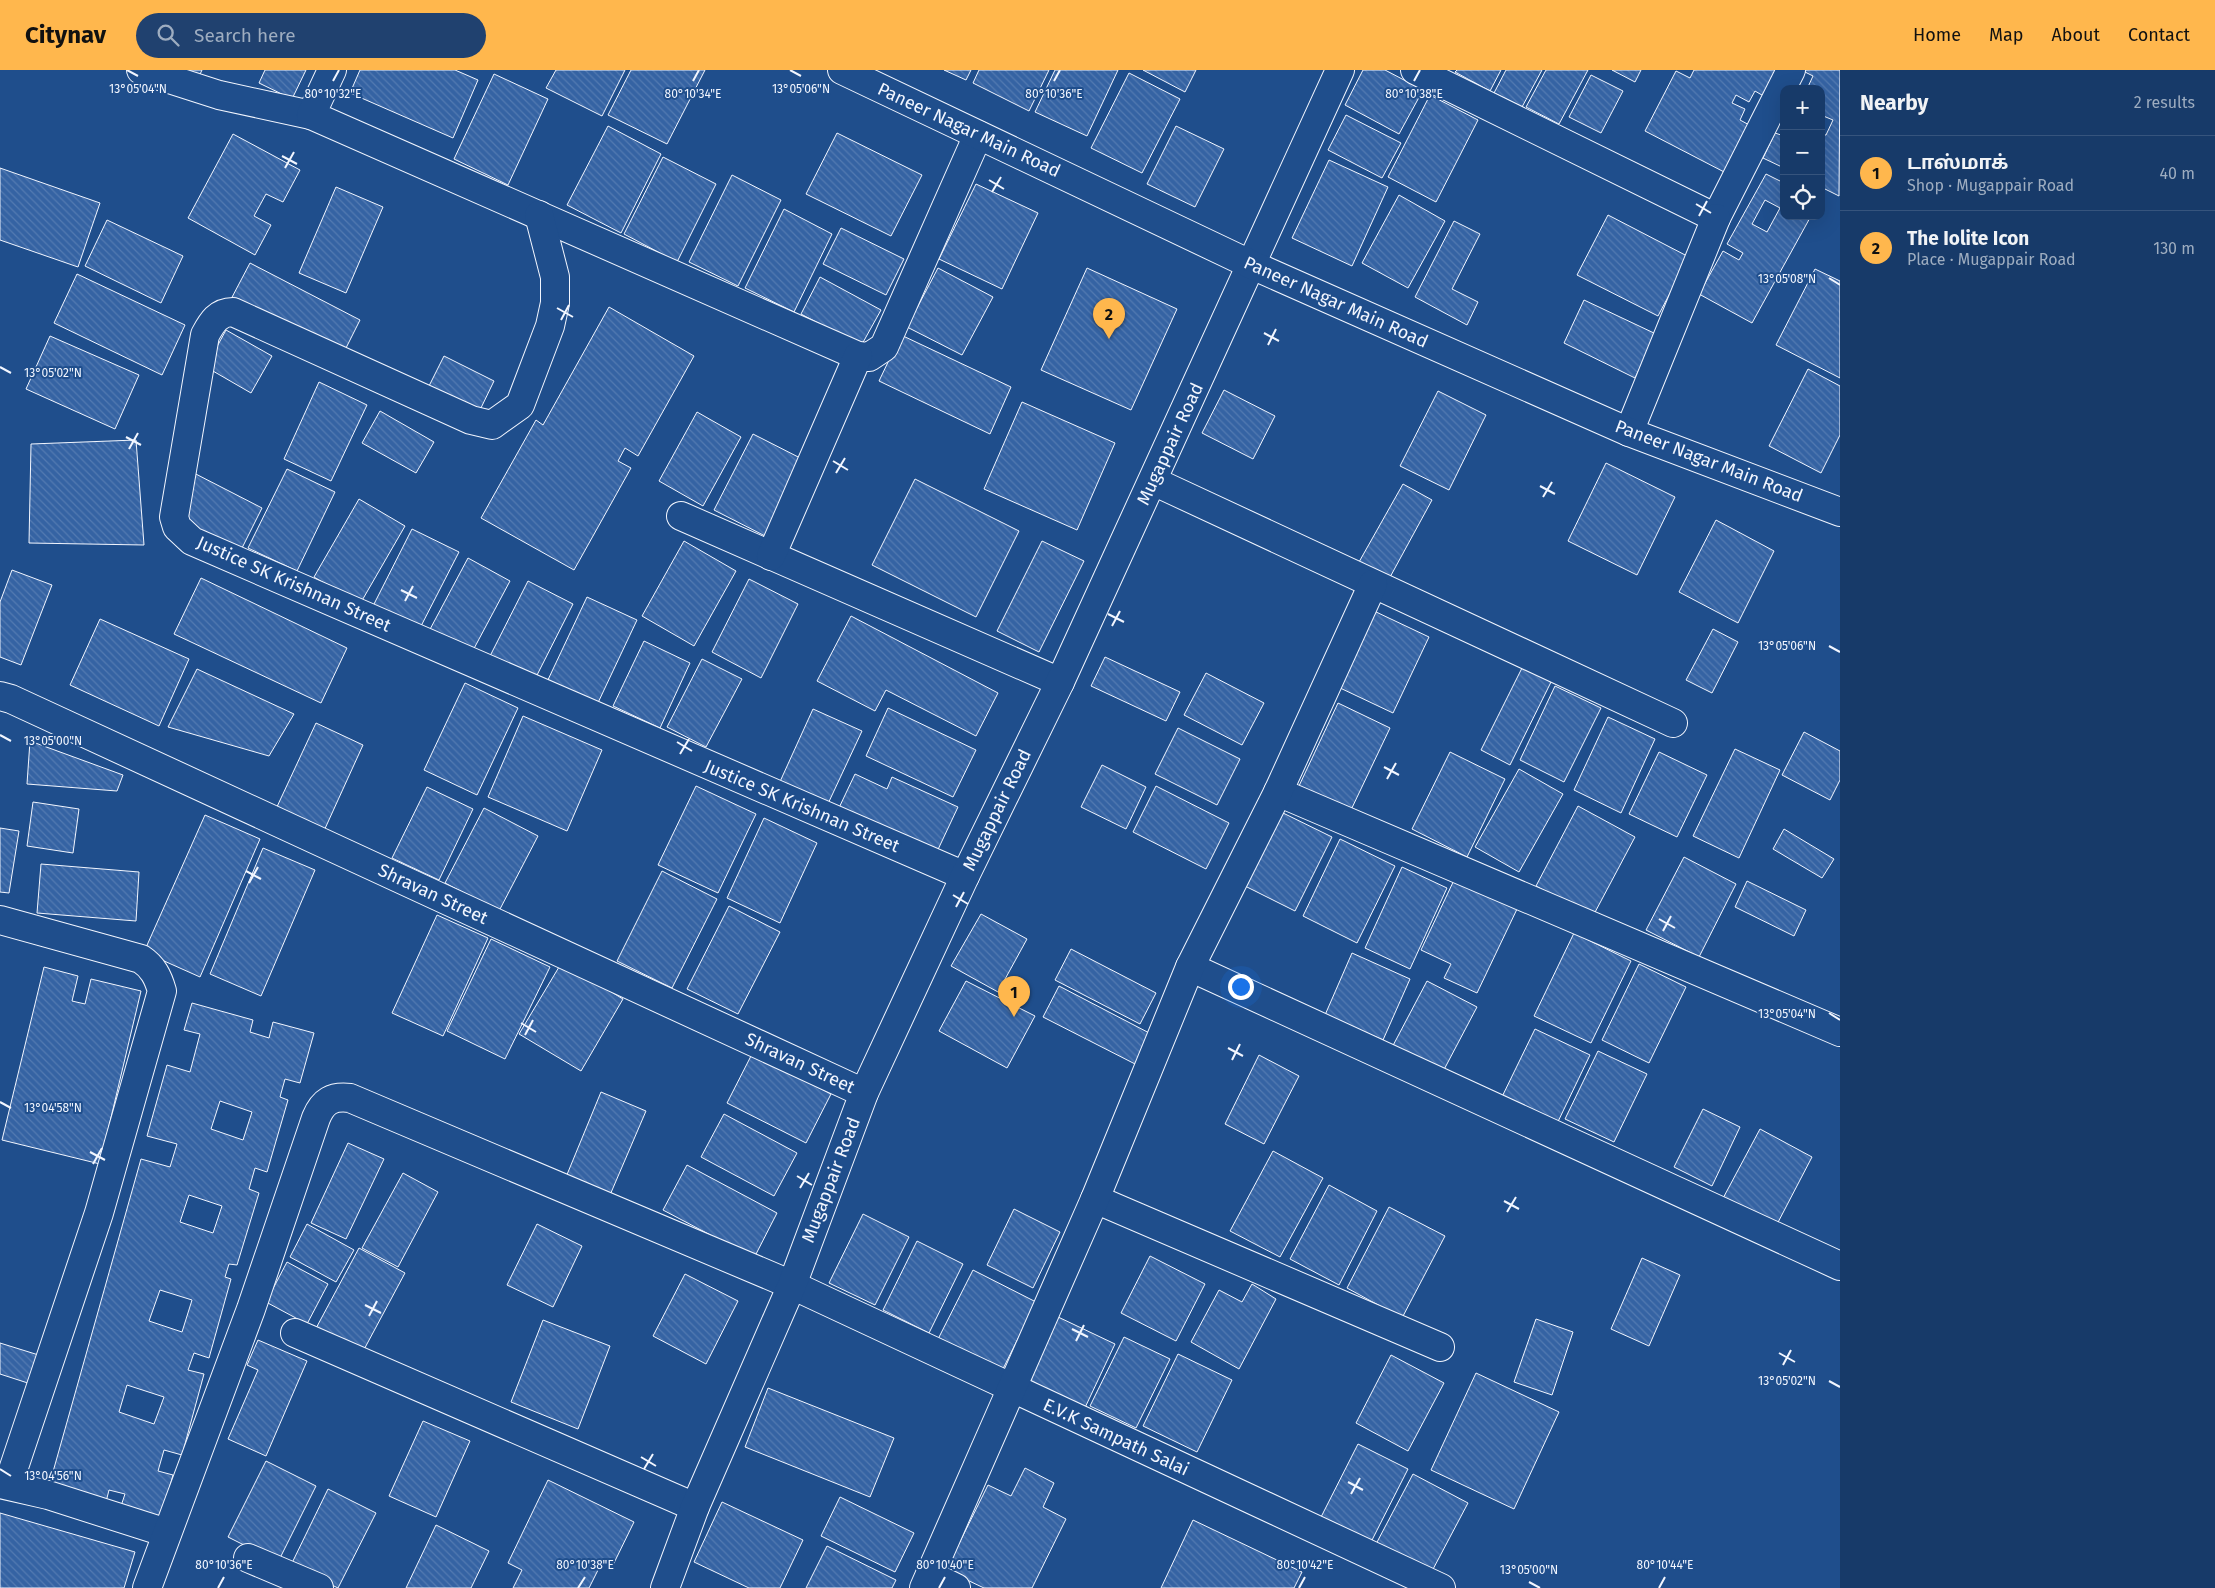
<!DOCTYPE html>
<html lang="en">
<head>
<meta charset="utf-8">
<style>
	body { margin:0; font-family:"Fira Sans","Noto Sans Tamil",sans-serif; background:#20416f; color:#f1f3f6 }
	.controls { position:absolute; right:15px; top:15px; display:grid; overflow:hidden; border-radius:10px; box-shadow:0 5px 20px #0002 }
	.controls button { width:45px; height:45px; display:grid; place-items:center; padding:0; border:0; border-bottom:1px solid #36547d; background:#173a69; color:#f1f3f6; font:25px sans-serif }
	.you { position:absolute; left:1240px; top:916px; width:18px; height:18px; margin:-12px; border:4px solid #fff; border-radius:50%; background:#1a73e8; box-shadow:0 0 0 8px #1a73e833 }
	.badge { display:grid; place-items:center; width:32px; height:32px; border-radius:50%; background:#ffb74d; color:#111; font-size:16px; font-weight:700 }
	.pin { position:absolute; translate:-50% -41px; filter:drop-shadow(0 1px 2px #0008) }
	.pin::after { content:''; position:absolute; top:26px; width:18px; height:15px; background:inherit; clip-path:polygon(0 0,100% 0,50% 100%) }
	.list { margin:0; padding:0; list-style:none }
	h2 { display:flex; justify-content:space-between; align-items:center; height:65px; margin:0; padding:0 20px; font-size:21px }
	h2 small { font-size:16px; font-weight:400; color:#9eadc0 }
	.list li { display:grid; grid-template-columns:32px 1fr auto; gap:15px; align-items:center; box-sizing:border-box; height:75px; padding:0 20px; border-top:1px solid #36547d }
	.list b { display:block; font-size:19px; white-space:nowrap }
	.list p { margin:0; font-size:16px; white-space:nowrap; color:#9eadc0 }
	.list em { font-size:16px; font-style:normal; color:#9eadc0 }
	.icon { flex:none; width:28px; height:28px; fill:none; stroke:currentColor; stroke-width:2; stroke-linecap:round; stroke-linejoin:round }
	.map { position:relative; flex:none; width:1840px; height:1518px; overflow:hidden }
	header { display:flex; align-items:center; gap:30px; box-sizing:border-box; height:70px; padding:0 25px; background:#ffb74d; color:#111 }
	header strong { font-size:24px }
	nav { display:flex; gap:28px; margin-inline-start:auto; font-size:18px }
	.search { width:350px; height:45px; background:#20416f; display:flex; align-items:center; gap:12px; box-sizing:border-box; padding:0 18px; border-radius:28px; color:#9eadc0; font-size:19px }
	main { display:flex }
	aside { flex:1; background:#173a69 }
	.map>svg:first-child { display:block }
</style>
</head>
<body>
<header>
<strong>Citynav</strong>
<div class="search"><svg class="icon" aria-label="search" viewBox="0 0 24 24"><circle cx="10" cy="10" r="6"/><path d="M15 15l6 6"/></svg>Search here</div>
<nav><a>Home</a><a>Map</a><a>About</a><a>Contact</a></nav>
</header>
<main>
<div class="map">
<svg width="1840" height="1518" viewBox="0 0 1840 1518">
	<defs>
		<pattern id="building-back-hatch" width="6" height="6" patternUnits="userSpaceOnUse" patternTransform="scale(1.25)"><rect width="6" height="6" fill="#3563a3"/><path d="M-1 5l2 2M0 0l6 6M5-1l2 2" fill="none" stroke="#537ab1"/></pattern>
	</defs>
	<rect width="100%" height="100%" fill="#1f4e8c"/>
	<g fill="url(#building-back-hatch)" stroke="#f2f6ff" fill-rule="evenodd">
		<path d="M168,0H202L196,13Z"/>
		<path d="M265,0H306L292,29L259,13Z"/>
		<path d="M360,0H455L478,10L453,68L350,23Z"/>
		<path d="M556,0H625L602,46L546,18Z"/>
		<path d="M631,0H705L667,74L608,45Z"/>
		<path d="M944,0H971L966,10Z"/>
		<path d="M979,0H1049L1029,41L973,13Z"/>
		<path d="M1055,0H1118L1087,66L1035,42Z"/>
		<path d="M1143,0H1196L1185,22Z"/>
		<path d="M1363,0H1385L1423,20L1399,64L1345,35Z"/>
		<path d="M1457,0H1501L1490,21L1455,2Z"/>
		<path d="M1506,0H1542L1522,37L1494,23Z"/>
		<path d="M1546,0H1588L1559,54L1526,37Z"/>
		<path d="M1612,0H1641L1635,12Z"/>
		<path d="M1694,0H1782L1767,28L1755,21L1749,32L1736,25L1732,33L1745,39L1740,50L1753,57L1728,104L1645,61L1676,1L1690,8Z"/>
		<path d="M1806,0H1840L1839,126L1821,117V65H1826L1833,50L1821,45V19H1807L1813,6L1805,2Z"/>
		<path d="M1129,3L1180,29L1142,103L1091,78Z"/>
		<path d="M494,4L548,29L508,115L454,89Z"/>
		<path d="M1591,5L1623,21L1601,63L1569,47Z"/>
		<path d="M1430,25L1478,50L1436,132L1388,107Z"/>
		<path d="M1346,45L1401,73L1382,108L1328,80Z"/>
		<path d="M608,56L661,84L621,163L567,135Z"/>
		<path d="M1176,56L1224,79L1195,137L1147,114Z"/>
		<path d="M837,63L922,105L891,166L806,124Z"/>
		<path d="M1775,63L1784,66V98L1763,88Z"/>
		<path d="M233,64L300,100L283,132L266,124L254,146L271,155L255,185L188,148Z"/>
		<path d="M663,87L716,114L677,192L624,164Z"/>
		<path d="M1329,90L1388,117L1352,196L1292,168Z"/>
		<path d="M0,98L100,133L78,197L0,170Z"/>
		<path d="M1766,104L1784,113V146H1811L1752,253L1699,224L1723,181L1739,190L1743,183L1727,174ZM1765,130L1780,138L1767,162L1752,154Z"/>
		<path d="M732,105L781,130L738,216L689,192Z"/>
		<path d="M976,114L1038,143L1002,219L939,189Z"/>
		<path d="M336,117L383,137L346,223L299,203Z"/>
		<path d="M1399,125L1445,151L1408,218L1362,193Z"/>
		<path d="M784,139L832,164L794,242L745,218Z"/>
		<path d="M1608,145L1689,187L1658,246L1577,205Z"/>
		<path d="M107,150L183,186L161,233L85,196Z"/>
		<path d="M1454,151L1480,164L1452,219L1478,232L1467,255L1415,227Z"/>
		<path d="M841,158L904,189L886,225L823,194Z"/>
		<path d="M250,193L360,250L341,288L230,231Z"/>
		<path d="M938,198L993,227L962,285L907,257Z"/>
		<path d="M1087,198L1177,239L1131,340L1041,300Z"/>
		<path d="M1815,199L1840,211V308L1776,275Z"/>
		<path d="M77,204L185,255L162,305L54,253Z"/>
		<path d="M820,207L881,240L861,276L801,244Z"/>
		<path d="M1584,230L1656,264L1635,308L1564,273Z"/>
		<path d="M609,237L694,286L638,386L625,378L618,391L631,398L574,500L481,448L536,350L543,355Z"/>
		<path d="M226,260L272,286L251,323L206,297Z"/>
		<path d="M901,265L1011,317L990,364L879,311Z"/>
		<path d="M50,266L139,305L115,359L26,319Z"/>
		<path d="M444,286L494,311L479,342L429,316Z"/>
		<path d="M1808,299L1840,316V365L1821,403L1769,376Z"/>
		<path d="M319,312L367,335L331,411L284,389Z"/>
		<path d="M1224,320L1275,346L1253,389L1202,363Z"/>
		<path d="M1438,321L1486,345L1449,420L1400,396Z"/>
		<path d="M1022,332L1115,373L1077,460L984,419Z"/>
		<path d="M380,341L434,372L416,403L362,373Z"/>
		<path d="M697,342L741,367L703,436L659,411Z"/>
		<path d="M753,364L810,393L771,469L714,440Z"/>
		<path d="M136,370L144,475L29,473L31,374Z"/>
		<path d="M1606,393L1675,427L1637,505L1568,471Z"/>
		<path d="M287,399L335,422L297,501L248,478Z"/>
		<path d="M188,400L262,438L241,480L182,451Z"/>
		<path d="M915,409L1019,461L976,547L872,495Z"/>
		<path d="M1403,414L1432,430L1389,509L1359,492Z"/>
		<path d="M359,429L405,456L360,534L314,507Z"/>
		<path d="M1716,450L1774,481L1738,553L1679,522Z"/>
		<path d="M412,459L459,482L419,560L373,536Z"/>
		<path d="M684,471L736,501L694,576L642,546Z"/>
		<path d="M1042,471L1084,491L1039,582L997,561Z"/>
		<path d="M468,488L510,511L470,586L428,563Z"/>
		<path d="M12,500L52,515L21,595L0,587V532Z"/>
		<path d="M201,508L347,578L321,633L174,564Z"/>
		<path d="M749,509L798,534L761,608L712,582Z"/>
		<path d="M528,511L573,534L534,611L489,588Z"/>
		<path d="M587,527L637,550L596,637L546,614Z"/>
		<path d="M1374,541L1429,567L1393,643L1338,617Z"/>
		<path d="M851,546L998,623L976,666L886,620L875,641L817,611Z"/>
		<path d="M100,549L189,589L159,656L70,615Z"/>
		<path d="M1713,559L1738,572L1712,623L1686,610Z"/>
		<path d="M644,571L690,593L660,658L613,636Z"/>
		<path d="M1105,587L1180,622L1166,651L1091,616Z"/>
		<path d="M702,589L742,609L706,677L667,657Z"/>
		<path d="M1525,592L1554,606L1510,695L1481,680Z"/>
		<path d="M197,599L294,644L269,686L168,657Z"/>
		<path d="M1206,603L1264,633L1242,675L1184,645Z"/>
		<path d="M465,613L518,638L477,725L424,700Z"/>
		<path d="M1555,616L1601,638L1564,712L1520,690Z"/>
		<path d="M1338,633L1390,658L1350,742L1298,718Z"/>
		<path d="M888,638L976,680L953,727L866,686Z"/>
		<path d="M813,639L862,661L826,738L778,716Z"/>
		<path d="M523,646L602,680L567,761L488,727Z"/>
		<path d="M1608,647L1655,669L1621,743L1574,720Z"/>
		<path d="M316,653L363,675L323,763L275,741Z"/>
		<path d="M1178,658L1240,689L1217,735L1155,704Z"/>
		<path d="M1804,662L1840,681V710L1830,730L1782,705Z"/>
		<path d="M30,671L123,705L117,721L27,714Z"/>
		<path d="M1735,679L1780,700L1739,788L1693,766Z"/>
		<path d="M1450,682L1505,709L1467,787L1412,759Z"/>
		<path d="M1659,682L1707,705L1677,767L1629,744Z"/>
		<path d="M1102,695L1146,717L1126,759L1081,737Z"/>
		<path d="M1519,699L1563,724L1519,802L1475,777Z"/>
		<path d="M855,704L887,719L892,707L958,737L934,788L837,742Z"/>
		<path d="M696,716L756,744L718,823L658,795Z"/>
		<path d="M1156,716L1229,753L1206,799L1133,762Z"/>
		<path d="M427,717L473,739L439,810L392,788Z"/>
		<path d="M33,732L79,739L73,783L27,776Z"/>
		<path d="M1578,736L1635,767L1593,846L1536,816Z"/>
		<path d="M484,738L538,766L499,841L445,813Z"/>
		<path d="M1281,742L1332,767L1295,841L1245,816Z"/>
		<path d="M205,745L260,769L200,907L144,882Z"/>
		<path d="M764,748L817,773L780,853L727,828Z"/>
		<path d="M0,758L19,761L9,823L0,822Z"/>
		<path d="M1784,759L1834,789L1822,808L1773,779Z"/>
		<path d="M1340,769L1395,796L1357,873L1303,846Z"/>
		<path d="M263,778L315,800L261,926L210,904Z"/>
		<path d="M1684,787L1736,814L1699,887L1646,860Z"/>
		<path d="M41,794L139,802L136,851L37,843Z"/>
		<path d="M1402,797L1447,818L1410,899L1365,878Z"/>
		<path d="M662,801L717,829L672,918L617,891Z"/>
		<path d="M1455,808L1518,837L1477,923L1444,908L1451,894L1421,880Z"/>
		<path d="M1747,811L1806,840L1794,866L1735,837Z"/>
		<path d="M729,836L780,862L738,944L687,919Z"/>
		<path d="M981,844L1027,869L998,922L951,896Z"/>
		<path d="M437,845L488,868L443,966L392,943Z"/>
		<path d="M1574,863L1631,891L1591,973L1534,946Z"/>
		<path d="M491,869L550,897L505,989L447,961Z"/>
		<path d="M1071,879L1156,923L1140,954L1055,910Z"/>
		<path d="M1352,883L1410,909L1383,970L1325,945Z"/>
		<path d="M562,892L623,929L581,1001L519,964Z"/>
		<path d="M1639,894L1686,917L1649,993L1602,970Z"/>
		<path d="M44,897L78,906L72,931L85,934L91,909L141,921L100,1094L2,1070Z"/>
		<path d="M966,911L1035,946L1007,998L939,961Z"/>
		<path d="M1427,911L1477,937L1438,1011L1388,985Z"/>
		<path d="M1059,916L1155,966L1139,996L1043,947Z"/>
		<path d="M192,933L253,950L250,962L269,968L273,952L314,963L300,1013L285,1009L280,1027L288,1030L267,1102L255,1098L249,1119L259,1123L237,1195L229,1194L225,1207L231,1209L209,1288L194,1283L188,1300L204,1304L182,1385L164,1380L158,1401L173,1405L161,1447L121,1436L125,1424L109,1420L106,1432L49,1416L141,1089L170,1097L177,1074L147,1066L167,995L190,1002L200,964L184,960ZM220,1031L252,1042L243,1070L211,1059ZM189,1125L222,1136L213,1163L180,1152ZM160,1220L192,1230L182,1262L149,1251ZM127,1315L164,1327L154,1354L119,1342Z"/>
		<path d="M1535,959L1590,985L1553,1062L1498,1035Z"/>
		<path d="M1598,981L1647,1004L1614,1072L1565,1049Z"/>
		<path d="M752,984L831,1024L806,1073L727,1033Z"/>
		<path d="M1259,985L1299,1006L1264,1074L1225,1054Z"/>
		<path d="M601,1022L646,1041L610,1125L566,1107Z"/>
		<path d="M1703,1039L1740,1057L1712,1116L1674,1097Z"/>
		<path d="M724,1044L797,1083L774,1126L701,1087Z"/>
		<path d="M1760,1059L1812,1087L1774,1160L1721,1132Z"/>
		<path d="M348,1073L384,1089L346,1169L311,1153Z"/>
		<path d="M1273,1081L1323,1108L1280,1187L1230,1161Z"/>
		<path d="M687,1095L777,1143L754,1188L663,1140Z"/>
		<path d="M403,1103L438,1122L398,1197L362,1178Z"/>
		<path d="M1329,1115L1377,1141L1339,1215L1290,1189Z"/>
		<path d="M1389,1137L1445,1166L1402,1248L1347,1218Z"/>
		<path d="M1014,1139L1060,1162L1033,1218L987,1195Z"/>
		<path d="M863,1144L909,1167L875,1235L829,1213Z"/>
		<path d="M307,1154L354,1180L336,1212L290,1187Z"/>
		<path d="M537,1154L582,1176L553,1237L507,1215Z"/>
		<path d="M917,1171L963,1194L929,1263L883,1240Z"/>
		<path d="M359,1178L405,1203L360,1287L314,1262Z"/>
		<path d="M1150,1186L1205,1214L1176,1271L1121,1243Z"/>
		<path d="M1642,1188L1680,1205L1649,1276L1611,1259Z"/>
		<path d="M287,1192L328,1214L307,1254L266,1232Z"/>
		<path d="M973,1200L1036,1232L998,1309L934,1277Z"/>
		<path d="M685,1204L738,1231L706,1294L653,1266Z"/>
		<path d="M1252,1214L1276,1229L1239,1299L1191,1272L1219,1220L1242,1232Z"/>
		<path d="M1056,1246L1115,1274L1082,1344L1023,1317Z"/>
		<path d="M1536,1249L1573,1262L1552,1325L1514,1312Z"/>
		<path d="M543,1250L610,1276L578,1359L511,1332Z"/>
		<path d="M1124,1267L1170,1289L1136,1358L1090,1336Z"/>
		<path d="M258,1270L307,1291L266,1386L228,1369L258,1300L247,1295Z"/>
		<path d="M0,1273L45,1287L37,1316L0,1304Z"/>
		<path d="M1178,1284L1232,1310L1197,1382L1143,1356Z"/>
		<path d="M1391,1285L1444,1313L1408,1381L1356,1353Z"/>
		<path d="M1476,1303L1559,1342L1514,1439L1431,1400Z"/>
		<path d="M768,1318L894,1368L870,1427L745,1377Z"/>
		<path d="M423,1351L470,1371L436,1447L389,1426Z"/>
		<path d="M1358,1374L1408,1399L1369,1476L1319,1451Z"/>
		<path d="M266,1391L316,1416L278,1492L228,1467Z"/>
		<path d="M1025,1398L1054,1413L1043,1437L1066,1449L1032,1518H984L946,1500L988,1415L1011,1426Z"/>
		<path d="M1413,1404L1468,1433L1431,1503L1376,1474Z"/>
		<path d="M548,1410L634,1452L613,1495L603,1490L589,1518H513L522,1500L508,1493Z"/>
		<path d="M328,1419L376,1443L338,1518L291,1495Z"/>
		<path d="M840,1427L914,1463L895,1502L821,1466Z"/>
		<path d="M722,1432L803,1470L780,1518H749L694,1492Z"/>
		<path d="M0,1443L135,1482L124,1518H0Z"/>
		<path d="M1193,1450L1302,1502L1294,1518H1161Z"/>
		<path d="M436,1455L489,1481L471,1518H406Z"/>
		<path d="M827,1476L896,1510L892,1518H806Z"/>
	</g>
	<g fill="none" stroke-linecap="round" stroke-linejoin="round">
		<defs>
			<g id="street">
				<path d="M141,0L219,25L311,45"/>
				<path d="M332,0L311,45L858,286L869,287L884,277L978,65"/>
				<path d="M1415,0L1716,148L1791,0"/>
				<path d="M539,145L555,207V233L550,256L520,335L492,355L471,350L233,242C218,242 212,252 205,265L174,447L177,457L192,471L965,806"/>
				<path d="M1629,362L1716,148"/>
				<path d="M1153,411L1673,653"/>
				<path d="M681,446L1060,612"/>
				<path d="M771,486L858,286"/>
				<path d="M0,626L11,629L864,1023"/>
				<path d="M1278,722L1840,962"/>
				<path d="M0,850L141,889C153,897 158,907 162,921L99,1143L8,1415"/>
				<path d="M1190,897L1840,1196"/>
				<path d="M1095,1129L1440,1277"/>
				<path d="M295,1263L695,1437"/>
				<path d="M0,1414L48,1425L167,1463"/>
				<path d="M248,1488L319,1518"/>
				<path d="M930,1505L956,1518"/>
				<path d="M147,1518L251,1239L316,1048C323,1031 332,1026 350,1028L792,1215L1441,1518"/>
				<path d="M665,1518L695,1437L792,1215L864,1023L965,806L1060,612L1340,0"/>
				<path d="M924,1518L1095,1129L1190,897L1278,722L1373,514"/>
			</g>
			<path id="secondary" d="M842,0L1252,195L1629,362L1840,442"/>
		</defs>
		<use href="#street" stroke="#f2f6ff" stroke-width="30"/>
		<use href="#secondary" stroke="#f2f6ff" stroke-width="30"/>
		<use href="#street" stroke="#1f4e8c" stroke-width="28"/>
		<use href="#secondary" stroke="#1f4e8c" stroke-width="28"/>
	</g>
	<path fill="none" stroke="#f2f6ff" stroke-width="2" d="M127,0L138,6M790,0L801,6M333,11L339,0M693,11L699,0M1054,11L1060,0M1414,11L1420,0M282,86L297,94M285,98L294,82M989,110L1004,119M992,122L1001,107M1696,134L1711,143M1699,146L1707,131M1829,208L1840,215M557,238L573,247M561,250L569,235M1264,263L1279,271M1268,275L1276,259M0,297L11,303M126,367L141,375M129,379L138,363M833,391L848,400M836,403L845,388M1540,416L1555,424M1543,427L1552,412M401,520L417,528M405,531L413,516M1108,544L1124,552M1112,556L1120,541M1829,576L1840,582M0,665L11,671M677,672L692,681M680,684L689,669M1384,697L1399,705M1387,709L1396,693M246,801L261,809M249,813L258,797M953,825L968,834M956,837L964,822M1659,849L1675,858M1663,861L1671,846M1829,943L1840,950M521,953L536,962M525,965L533,950M1228,978L1243,986M1232,990L1240,974M0,1032L11,1038M90,1082L105,1090M93,1094L102,1078M797,1106L812,1115M800,1118L809,1103M1504,1131L1519,1139M1507,1142L1516,1127M365,1235L381,1243M369,1246L377,1231M1072,1259L1088,1267M1076,1271L1084,1255M1779,1283L1795,1292M1783,1295L1791,1280M1829,1311L1840,1317M641,1387L656,1396M0,1399L11,1406M644,1399L653,1384M1348,1412L1363,1420M1351,1424L1360,1408M1529,1512L1540,1518M218,1518L224,1507M578,1518L585,1507M939,1518L945,1507M1299,1518L1305,1507M1659,1518L1665,1507"/>
	<g text-anchor="middle" stroke-width="4" stroke-linejoin="round" paint-order="stroke">
		<g font-size="18" fill="#f2f6ff" stroke="#1f4e8c">
			<text transform="translate(969 60) rotate(25)" y="6">Paneer Nagar Main Road</text>
			<text transform="translate(1336 232) rotate(24)" y="6">Paneer Nagar Main Road</text>
			<text transform="translate(1170 374) rotate(-65)" y="6">Mugappair Road</text>
			<text transform="translate(1709 391) rotate(21)" y="6">Paneer Nagar Main Road</text>
			<text transform="translate(294 514) rotate(24)" y="6">Justice SK Krishnan Street</text>
			<text transform="translate(802 736) rotate(23)" y="6">Justice SK Krishnan Street</text>
			<text transform="translate(997 740) rotate(-64)" y="6">Mugappair Road</text>
			<text transform="translate(433 824) rotate(25)" y="6">Shravan Street</text>
			<text transform="translate(800 993) rotate(25)" y="6">Shravan Street</text>
			<text transform="translate(831 1110) rotate(-69)" y="6">Mugappair Road</text>
			<text transform="translate(1116 1367) rotate(25)" y="6">E.V.K Sampath Salai</text>
		</g>
	</g>
	<g font-size="12" text-anchor="middle" fill="#f2f6ff" stroke="#1f4e8c" stroke-width="4" stroke-linejoin="round" paint-order="stroke">
		<text x="138" y="23">13°05'04"N</text>
		<text x="801" y="23">13°05'06"N</text>
		<text x="333" y="28">80°10'32"E</text>
		<text x="693" y="28">80°10'34"E</text>
		<text x="1054" y="28">80°10'36"E</text>
		<text x="1414" y="28">80°10'38"E</text>
		<text x="1787" y="213">13°05'08"N</text>
		<text x="53" y="307">13°05'02"N</text>
		<text x="1787" y="580">13°05'06"N</text>
		<text x="53" y="675">13°05'00"N</text>
		<text x="1787" y="948">13°05'04"N</text>
		<text x="53" y="1042">13°04'58"N</text>
		<text x="1787" y="1315">13°05'02"N</text>
		<text x="53" y="1410">13°04'56"N</text>
		<text x="224" y="1499">80°10'36"E</text>
		<text x="585" y="1499">80°10'38"E</text>
		<text x="945" y="1499">80°10'40"E</text>
		<text x="1305" y="1499">80°10'42"E</text>
		<text x="1665" y="1499">80°10'44"E</text>
		<text x="1529" y="1504">13°05'00"N</text>
	</g>
</svg>
<div class="controls">
<button>+</button>
<button>−</button>
<button><svg class="icon" aria-label="locate" viewBox="0 0 24 24"><circle cx="12" cy="12" r="6"/><path d="M12 2v4M12 18v4M2 12h4M18 12h4"/></svg></button>
</div>
<div class="you"></div>
<div class="pin badge" style="left:1014px;top:947px">1</div>
<div class="pin badge" style="left:1109px;top:269px">2</div>
</div>
<aside>
<h2>Nearby<small>2 results</small></h2>
<ul class="list">
<li><span class="badge">1</span><div><b>டாஸ்மாக்</b><p>Shop · Mugappair Road</p></div><em>40 m</em></li>
<li><span class="badge">2</span><div><b>The Iolite Icon</b><p>Place · Mugappair Road</p></div><em>130 m</em></li>
</ul>
</aside>
</main>
</body>
</html>
